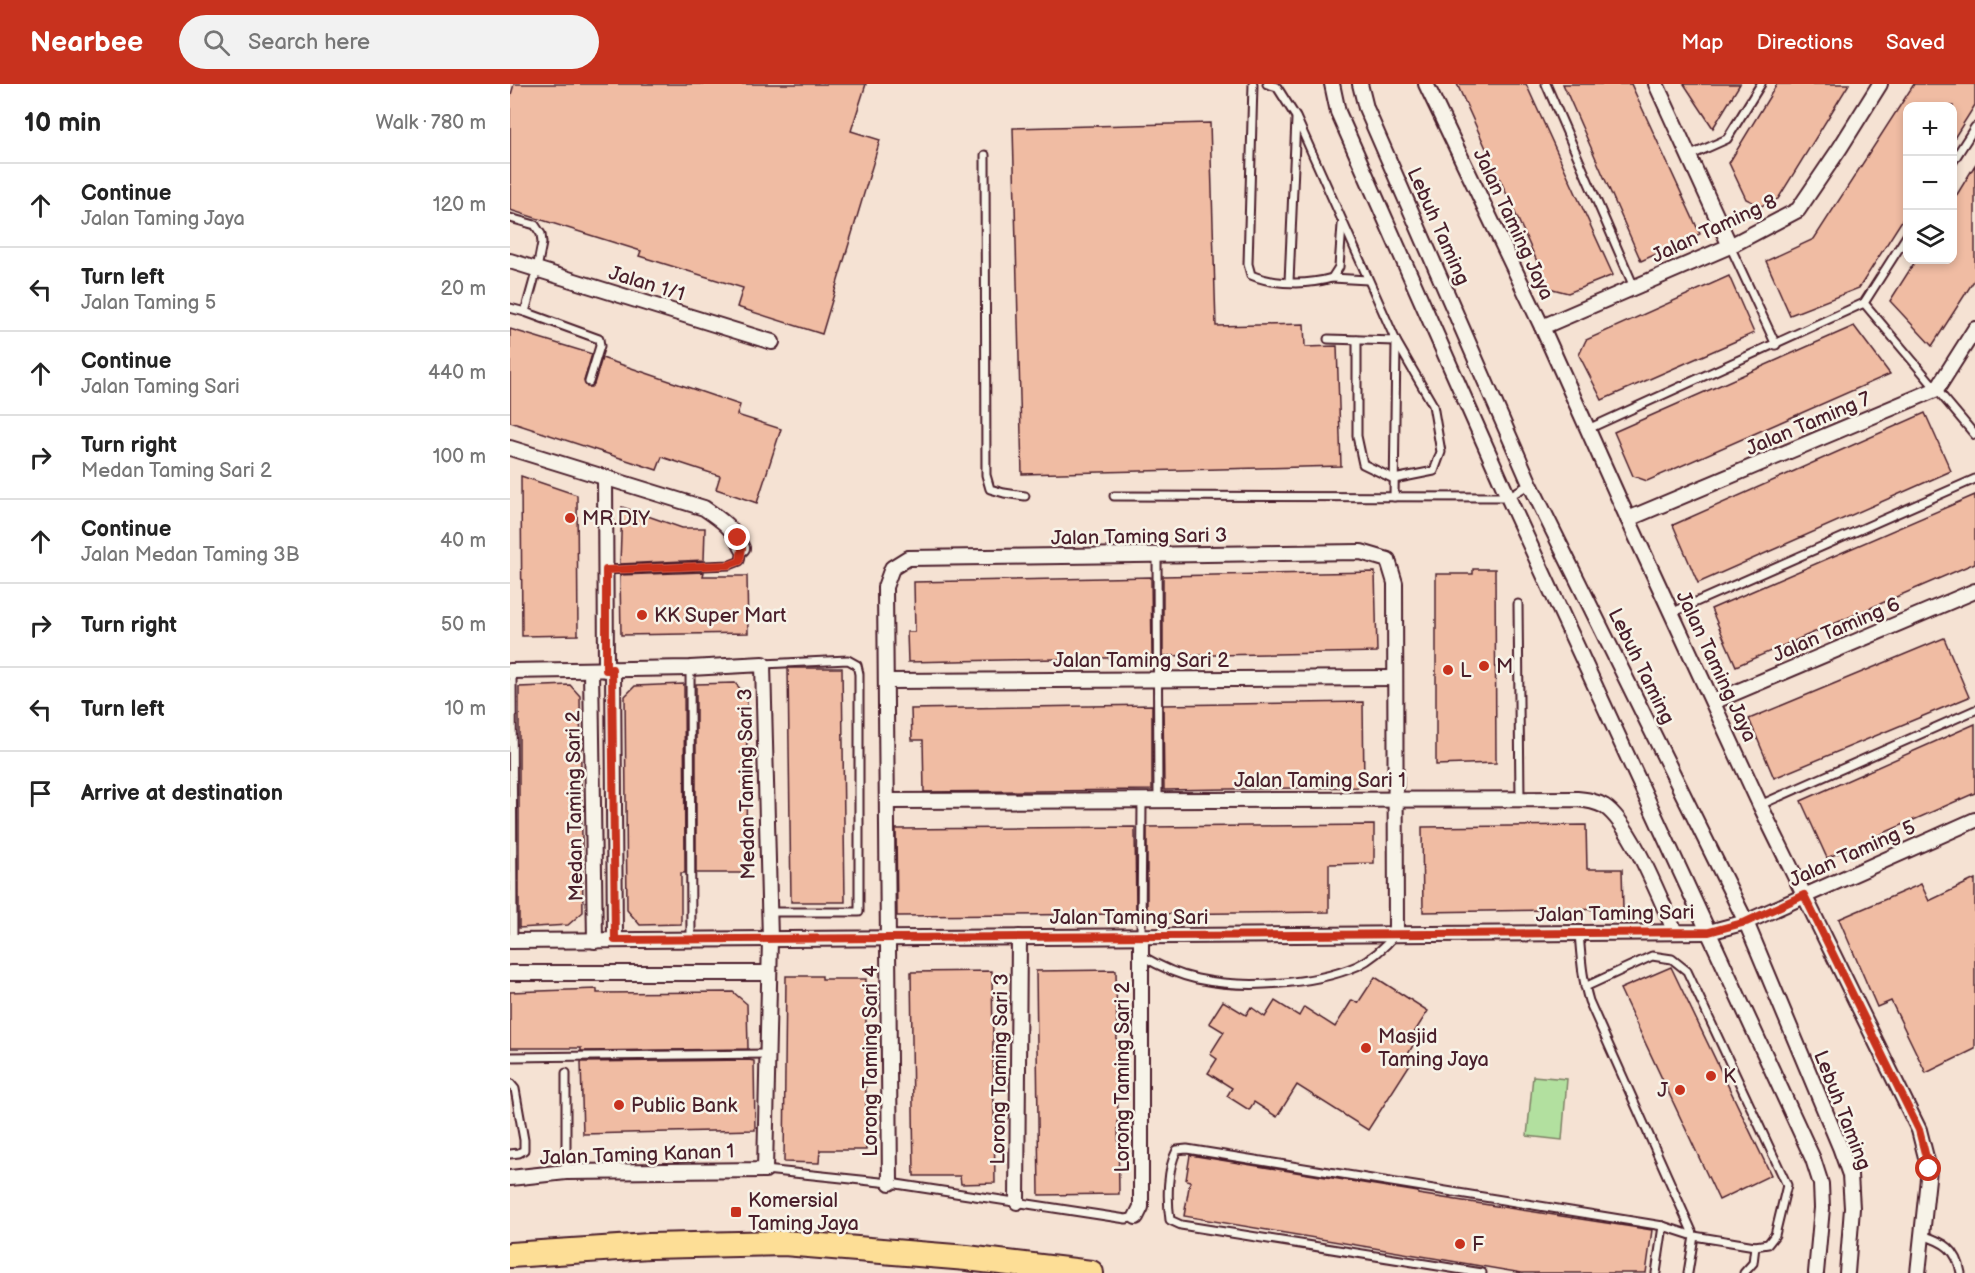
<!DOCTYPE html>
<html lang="en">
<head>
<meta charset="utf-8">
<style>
	body { margin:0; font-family:"Balsamiq Sans",sans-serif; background:#f2f2f2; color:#222 }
	.controls { position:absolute; right:18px; top:18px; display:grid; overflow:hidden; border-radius:12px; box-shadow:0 3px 9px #0003 }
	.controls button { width:54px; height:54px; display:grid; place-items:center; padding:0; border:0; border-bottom:2px solid #e0e0e0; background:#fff; color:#222; font:30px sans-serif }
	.stop { position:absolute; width:18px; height:18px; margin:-14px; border:4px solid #c8321e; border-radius:50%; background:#fff }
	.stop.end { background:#c8321e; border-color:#fff; box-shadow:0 2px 6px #0008 }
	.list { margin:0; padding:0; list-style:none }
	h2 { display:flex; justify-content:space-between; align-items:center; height:78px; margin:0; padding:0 24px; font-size:26px }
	h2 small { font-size:20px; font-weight:400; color:#767676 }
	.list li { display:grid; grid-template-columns:39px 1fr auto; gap:18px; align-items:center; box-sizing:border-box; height:84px; padding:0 24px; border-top:2px solid #e0e0e0 }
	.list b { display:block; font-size:22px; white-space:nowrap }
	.list p { margin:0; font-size:20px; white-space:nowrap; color:#767676 }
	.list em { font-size:20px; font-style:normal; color:#767676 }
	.icon { flex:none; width:33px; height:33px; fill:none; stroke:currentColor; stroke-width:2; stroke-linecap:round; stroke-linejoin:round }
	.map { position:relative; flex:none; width:1465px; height:1189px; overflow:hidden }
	header { display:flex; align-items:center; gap:36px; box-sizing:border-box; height:84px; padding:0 30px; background:#c8321e; color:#fff }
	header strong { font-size:28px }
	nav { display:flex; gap:33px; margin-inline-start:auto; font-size:21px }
	.search { width:420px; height:54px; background:#f2f2f2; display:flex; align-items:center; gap:15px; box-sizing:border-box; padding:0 21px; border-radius:33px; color:#767676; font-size:22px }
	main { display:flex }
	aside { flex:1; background:#fff }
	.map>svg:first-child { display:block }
</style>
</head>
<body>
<header>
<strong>Nearbee</strong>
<div class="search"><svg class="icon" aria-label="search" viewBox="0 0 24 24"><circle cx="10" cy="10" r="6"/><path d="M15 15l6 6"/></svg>Search here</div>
<nav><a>Map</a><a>Directions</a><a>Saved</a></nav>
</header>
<main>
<aside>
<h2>10 min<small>Walk · 780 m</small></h2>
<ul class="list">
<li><svg class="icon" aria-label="ahead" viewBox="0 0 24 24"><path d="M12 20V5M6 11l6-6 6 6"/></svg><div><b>Continue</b><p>Jalan Taming Jaya</p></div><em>120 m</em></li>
<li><svg class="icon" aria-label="left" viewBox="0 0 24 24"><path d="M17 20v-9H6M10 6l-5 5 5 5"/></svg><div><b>Turn left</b><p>Jalan Taming 5</p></div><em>20 m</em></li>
<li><svg class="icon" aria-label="ahead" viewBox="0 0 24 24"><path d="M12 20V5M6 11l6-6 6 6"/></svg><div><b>Continue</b><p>Jalan Taming Sari</p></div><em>440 m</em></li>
<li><svg class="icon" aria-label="right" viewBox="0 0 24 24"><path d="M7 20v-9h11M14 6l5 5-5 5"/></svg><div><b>Turn right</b><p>Medan Taming Sari 2</p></div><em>100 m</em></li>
<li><svg class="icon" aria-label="ahead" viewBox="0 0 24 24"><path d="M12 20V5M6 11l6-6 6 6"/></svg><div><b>Continue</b><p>Jalan Medan Taming 3B</p></div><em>40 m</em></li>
<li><svg class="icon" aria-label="right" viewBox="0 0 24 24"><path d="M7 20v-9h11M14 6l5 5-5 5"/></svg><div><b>Turn right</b></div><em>50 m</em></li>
<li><svg class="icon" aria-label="left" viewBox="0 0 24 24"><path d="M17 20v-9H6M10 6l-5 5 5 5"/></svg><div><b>Turn left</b></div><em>10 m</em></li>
<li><svg class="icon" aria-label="arrive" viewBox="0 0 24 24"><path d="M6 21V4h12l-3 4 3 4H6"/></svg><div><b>Arrive at destination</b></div></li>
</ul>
</aside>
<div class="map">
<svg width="1465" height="1189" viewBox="0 0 1465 1189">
	<rect width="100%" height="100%" fill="#f5e2d3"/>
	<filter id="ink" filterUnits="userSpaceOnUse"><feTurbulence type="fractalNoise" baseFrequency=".0167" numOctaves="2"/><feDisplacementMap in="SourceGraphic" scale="12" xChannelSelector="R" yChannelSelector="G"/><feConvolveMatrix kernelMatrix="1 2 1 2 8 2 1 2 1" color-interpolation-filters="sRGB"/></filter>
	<g filter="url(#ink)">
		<path fill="#b2e09f" stroke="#7e8065" stroke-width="1.5" d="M1023,992L1057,995L1052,1056L1017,1052Z"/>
		<g fill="#f0bca3" stroke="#4a1f2b" stroke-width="1.5">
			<path d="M4,0H356L341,47L370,56L312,250L227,223L233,204L129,172L131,167L0,126V14Z"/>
			<path d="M947,0H1016L1103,191L1058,209L1039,204Z"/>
			<path d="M1053,0H1121L1190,150L1131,177Z"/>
			<path d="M1174,0H1230L1203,44Z"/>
			<path d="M1267,0H1339L1268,115L1251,122L1236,115L1219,79Z"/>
			<path d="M1404,0H1465V21L1443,56V22H1398V127L1349,204L1280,231L1256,177L1304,155Z"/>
			<path d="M700,39L706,242L794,240L795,263L827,262L831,382L512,390L503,44Z"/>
			<path d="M1465,81V195L1422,262L1380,217L1406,176H1443V117Z"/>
			<path d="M1219,192L1244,249L1092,316L1069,271L1076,256Z"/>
			<path d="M1344,242L1380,290L1137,397L1123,392L1104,348Z"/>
			<path d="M0,245L82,270L74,297L77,303H81L84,300L92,274L230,321L227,331L271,345L247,419L206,405L210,392L152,373L147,386L0,338Z"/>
			<path d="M1415,329L1441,387L1188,499L1163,441Z"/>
			<path d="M11,392L67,411L68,551L12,552Z"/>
			<path d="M1465,411V479L1226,582L1201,525Z"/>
			<path d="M112,423L172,444H195L194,476L110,480Z"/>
			<path d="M963,485H985L986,679L926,681V490H963Z"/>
			<path d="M194,488L193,492H237L238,549L111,551L110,491Z"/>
			<path d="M865,488L867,568L653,572V492Z"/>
			<path d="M641,493L642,573L398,578L397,548H405L404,498Z"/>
			<path d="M1434,554L1459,613L1264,694L1239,635Z"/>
			<path d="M278,584H332L335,818H281Z"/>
			<path d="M225,599L237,612L236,789H186V600Z"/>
			<path d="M174,600L175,789H171V840L130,841L117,826L115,612L125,602Z"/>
			<path d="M60,601L70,612L73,828L58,841L9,844V603Z"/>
			<path d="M853,618L854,703L654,706L653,621Z"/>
			<path d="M642,621V706L414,708L413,656H402L401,625Z"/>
			<path d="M1465,640V709L1317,774L1291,717Z"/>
			<path d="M864,741V779L819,780V828L637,830V743Z"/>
			<path d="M1076,741L1077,785H1112L1113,825L913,828L912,743Z"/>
			<path d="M625,743L626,830L387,832L386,745Z"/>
			<path d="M1465,795V965L1416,989L1381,917L1367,923L1329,835L1411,800L1419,817Z"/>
			<path d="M1161,883L1261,1091L1209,1116L1110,905Z"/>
			<path d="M606,886L609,1110L529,1111L526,887Z"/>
			<path d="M482,887L485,1099L451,1100L450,1092H404L401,888Z"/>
			<path d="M276,892H312V895H356V1066H310L309,1079L274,1078Z"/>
			<path d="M865,893L918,927L900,955L905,958L898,970L904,974L858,1046L787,1001L767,1033L744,1018L739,1026L717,1012L722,1004L698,989L707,975L700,970L714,948L699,939L713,917L736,931L741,923L755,933L765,917L789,932L794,923L825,943L842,916L848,919Z"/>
			<path d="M87,905V909L223,908L237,920L238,965L71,967V964H0V908Z"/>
			<path d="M239,976L244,977L245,1046L73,1050L71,978Z"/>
			<path d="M680,1071L908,1108V1110L1142,1146L1136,1189H1012L674,1132L680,1097L676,1096Z"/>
		</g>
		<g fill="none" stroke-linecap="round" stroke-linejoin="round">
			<defs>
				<g id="service">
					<path d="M743,0L738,180L741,191C764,201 798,201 822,194L829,183L832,141"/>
					<path d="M757,0L767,3L786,33L886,257L923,321L931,368L924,387L884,395L853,380L847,352V256"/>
					<path d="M1036,0L1124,203"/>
					<path d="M475,71L476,391L480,405L494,409L515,412"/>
					<path d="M1179,72L1217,55L1251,0"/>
					<path d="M1442,79L1465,43"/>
					<path d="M0,134L25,141L31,150L32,159L27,185L15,228L89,255L90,262L79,298"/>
					<path d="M1220,162L1266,261"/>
					<path d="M822,194L858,196"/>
					<path d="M779,198L786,35"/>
					<path d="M1354,219L1465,351"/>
					<path d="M0,224L15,228"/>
					<path d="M818,255L886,257"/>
					<path d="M1078,345L1354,219L1398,150"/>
					<path d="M604,412L998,413L1020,400"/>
					<path d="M884,413L886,259"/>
					<path d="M647,472L648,717"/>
					<path d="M95,486L220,481L230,477L232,464"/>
					<path d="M1008,520L1010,715"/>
					<path d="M1161,529L1465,395"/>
					<path d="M253,580L338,576L347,581L349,590V828H259"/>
					<path d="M180,584L181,856"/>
					<path d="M2,587L3,857"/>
					<path d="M1250,721L1465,626"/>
					<path d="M1069,849C1071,872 1072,894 1079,917L1184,1152L1245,1162L1258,1160L1265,1151L1277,1101L1177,887L1162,875L1142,872L1075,903"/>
					<path d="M631,852L632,717"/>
					<path d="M632,872C649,882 668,891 687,895C734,905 803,901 847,882C862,875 875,863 886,850"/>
					<path d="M0,973L258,970"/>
					<path d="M56,989V1088"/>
					<path d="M0,999L5,1005L14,1056V1066L9,1069L0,1070"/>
					<path d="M255,1086L380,1099L616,1135L626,1133"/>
					<path d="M1412,1151C1434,1158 1447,1165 1451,1189"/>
					<path d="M972,1189L671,1141L660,1136C657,1115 657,1085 667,1066L677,1065L1153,1142L1184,1152L1178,1189"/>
					<path d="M1146,1189L1153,1142"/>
					<path d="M1234,1189L1243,1179L1245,1162"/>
				</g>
				<g id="minor">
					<path d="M822,0L828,28L998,413L1303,1075L1311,1100L1312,1124L1306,1189"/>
					<path d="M850,0L856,24L1020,400L1236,838L1330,1063L1340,1091L1342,1124L1337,1189"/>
					<path d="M916,0L1032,243L1118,435L1250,721L1409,1046L1419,1085L1408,1189"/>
					<path d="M1146,0L1220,162"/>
					<path d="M0,177L262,258"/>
					<path d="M1032,243L1220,162L1288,126L1330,64L1370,0"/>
					<path d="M0,364L194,424C210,435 225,445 232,464"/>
					<path d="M95,393L96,586"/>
					<path d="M1118,435L1427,305L1465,245"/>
					<path d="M103,585L105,856"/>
					<path d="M81,586L85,857"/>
					<path d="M0,587L180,584L253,580L260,855L255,1086L56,1088L0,1094"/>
					<path d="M377,597L885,594"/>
					<path d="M1203,618L1465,507"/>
					<path d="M378,717L1067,715C1077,716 1085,717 1094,722C1121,739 1151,817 1165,848"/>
					<path d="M0,857L1199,848L1236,838L1465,736"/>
					<path d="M0,889H259"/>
					<path d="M380,1099L375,503L382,484L398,474L851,468L878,476L885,499L886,850"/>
					<path d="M507,1118L509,853"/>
					<path d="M626,1133L631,1123V852"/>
				</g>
				<path id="motorway" d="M0,1171L139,1162L274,1159L457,1174L581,1189"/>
			</defs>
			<use href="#service" stroke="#4a1f2b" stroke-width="11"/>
			<use href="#minor" stroke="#4a1f2b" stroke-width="18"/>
			<use href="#motorway" stroke="#4a1f2b" stroke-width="28"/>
			<use href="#service" stroke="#f7f3e8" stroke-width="7"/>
			<use href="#minor" stroke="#f7f3e8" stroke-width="14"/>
			<use href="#motorway" stroke="#fdde96" stroke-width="24"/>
		</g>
	</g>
	<g fill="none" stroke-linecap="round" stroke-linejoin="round" filter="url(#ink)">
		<path stroke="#c8321e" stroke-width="8" d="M228,454L232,464L230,477L219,481L96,486V586L102,585L105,856L1199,848L1236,838L1294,811L1409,1046L1419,1085"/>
	</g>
	<g fill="#c8321e" stroke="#f7f3e8" stroke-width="2">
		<circle cx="60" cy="434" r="6"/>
		<circle cx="132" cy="531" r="6"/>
		<circle cx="974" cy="582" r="6"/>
		<circle cx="938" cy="586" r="6"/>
		<circle cx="856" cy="964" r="6"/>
		<circle cx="1201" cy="992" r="6"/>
		<circle cx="1170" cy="1006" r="6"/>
		<circle cx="109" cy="1021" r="6"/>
		<rect x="220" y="1122" width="12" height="12" rx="3"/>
		<circle cx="950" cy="1160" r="6"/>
	</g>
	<g text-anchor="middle" stroke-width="5" stroke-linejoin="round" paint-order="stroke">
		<g font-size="20" fill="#4a1f2b" stroke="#f7f3e8">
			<text transform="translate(1004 140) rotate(65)" y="7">Jalan Taming Jaya</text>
			<text transform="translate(929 142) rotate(66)" y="7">Lebuh Taming</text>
			<text transform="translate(1204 144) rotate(-25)" y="7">Jalan Taming 8</text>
			<text transform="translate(137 199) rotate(17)" y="7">Jalan 1/1</text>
			<text transform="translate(1298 339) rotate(-23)" y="7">Jalan Taming 7</text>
			<text transform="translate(629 452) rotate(-1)" y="7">Jalan Taming Sari 3</text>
			<text transform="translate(1326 545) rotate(-23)" y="7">Jalan Taming 6</text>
			<text x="631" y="583">Jalan Taming Sari 2</text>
			<text transform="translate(1132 582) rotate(64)" y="7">Lebuh Taming</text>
			<text transform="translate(1207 582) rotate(65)" y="7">Jalan Taming Jaya</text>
			<text x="810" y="703">Jalan Taming Sari 1</text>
			<text transform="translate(236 700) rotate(-91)" y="7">Medan Taming Sari 3</text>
			<text transform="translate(64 722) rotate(-91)" y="7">Medan Taming Sari 2</text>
			<text transform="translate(1342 769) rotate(-24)" y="7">Jalan Taming 5</text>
			<text transform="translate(1105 829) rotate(-1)" y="7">Jalan Taming Sari</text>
			<text x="619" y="840">Jalan Taming Sari</text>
			<text transform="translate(360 977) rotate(-90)" y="7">Lorong Taming Sari 4</text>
			<text transform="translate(489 985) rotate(-89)" y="7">Lorong Taming Sari 3</text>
			<text transform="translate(612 993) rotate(-90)" y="7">Lorong Taming Sari 2</text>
			<text transform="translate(1333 1026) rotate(69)" y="7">Lebuh Taming</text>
			<text transform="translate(127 1070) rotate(-2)" y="7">Jalan Taming Kanan 1</text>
		</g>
		<g font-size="20" fill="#4a1f2b" stroke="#f7f3e8" text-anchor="start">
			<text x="72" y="441">MR.DIY</text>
			<text x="144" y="538">KK Super Mart</text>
			<text x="986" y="589">M</text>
			<text x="950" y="593">L</text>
			<text x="868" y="959">Masjid<tspan x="868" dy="23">Taming Jaya</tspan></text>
			<text x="1213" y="999">K</text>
			<text x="1158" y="1013" text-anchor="end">J</text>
			<text x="121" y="1028">Public Bank</text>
			<text x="238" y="1123">Komersial<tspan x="238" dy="23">Taming Jaya</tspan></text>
			<text x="962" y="1167">F</text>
		</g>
	</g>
</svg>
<div class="controls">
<button>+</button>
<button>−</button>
<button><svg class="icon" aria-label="layers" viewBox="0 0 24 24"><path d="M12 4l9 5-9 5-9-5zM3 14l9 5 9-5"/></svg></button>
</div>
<div class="stop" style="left:1419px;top:1085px"></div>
<div class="stop end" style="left:228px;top:454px"></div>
</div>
</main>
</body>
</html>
